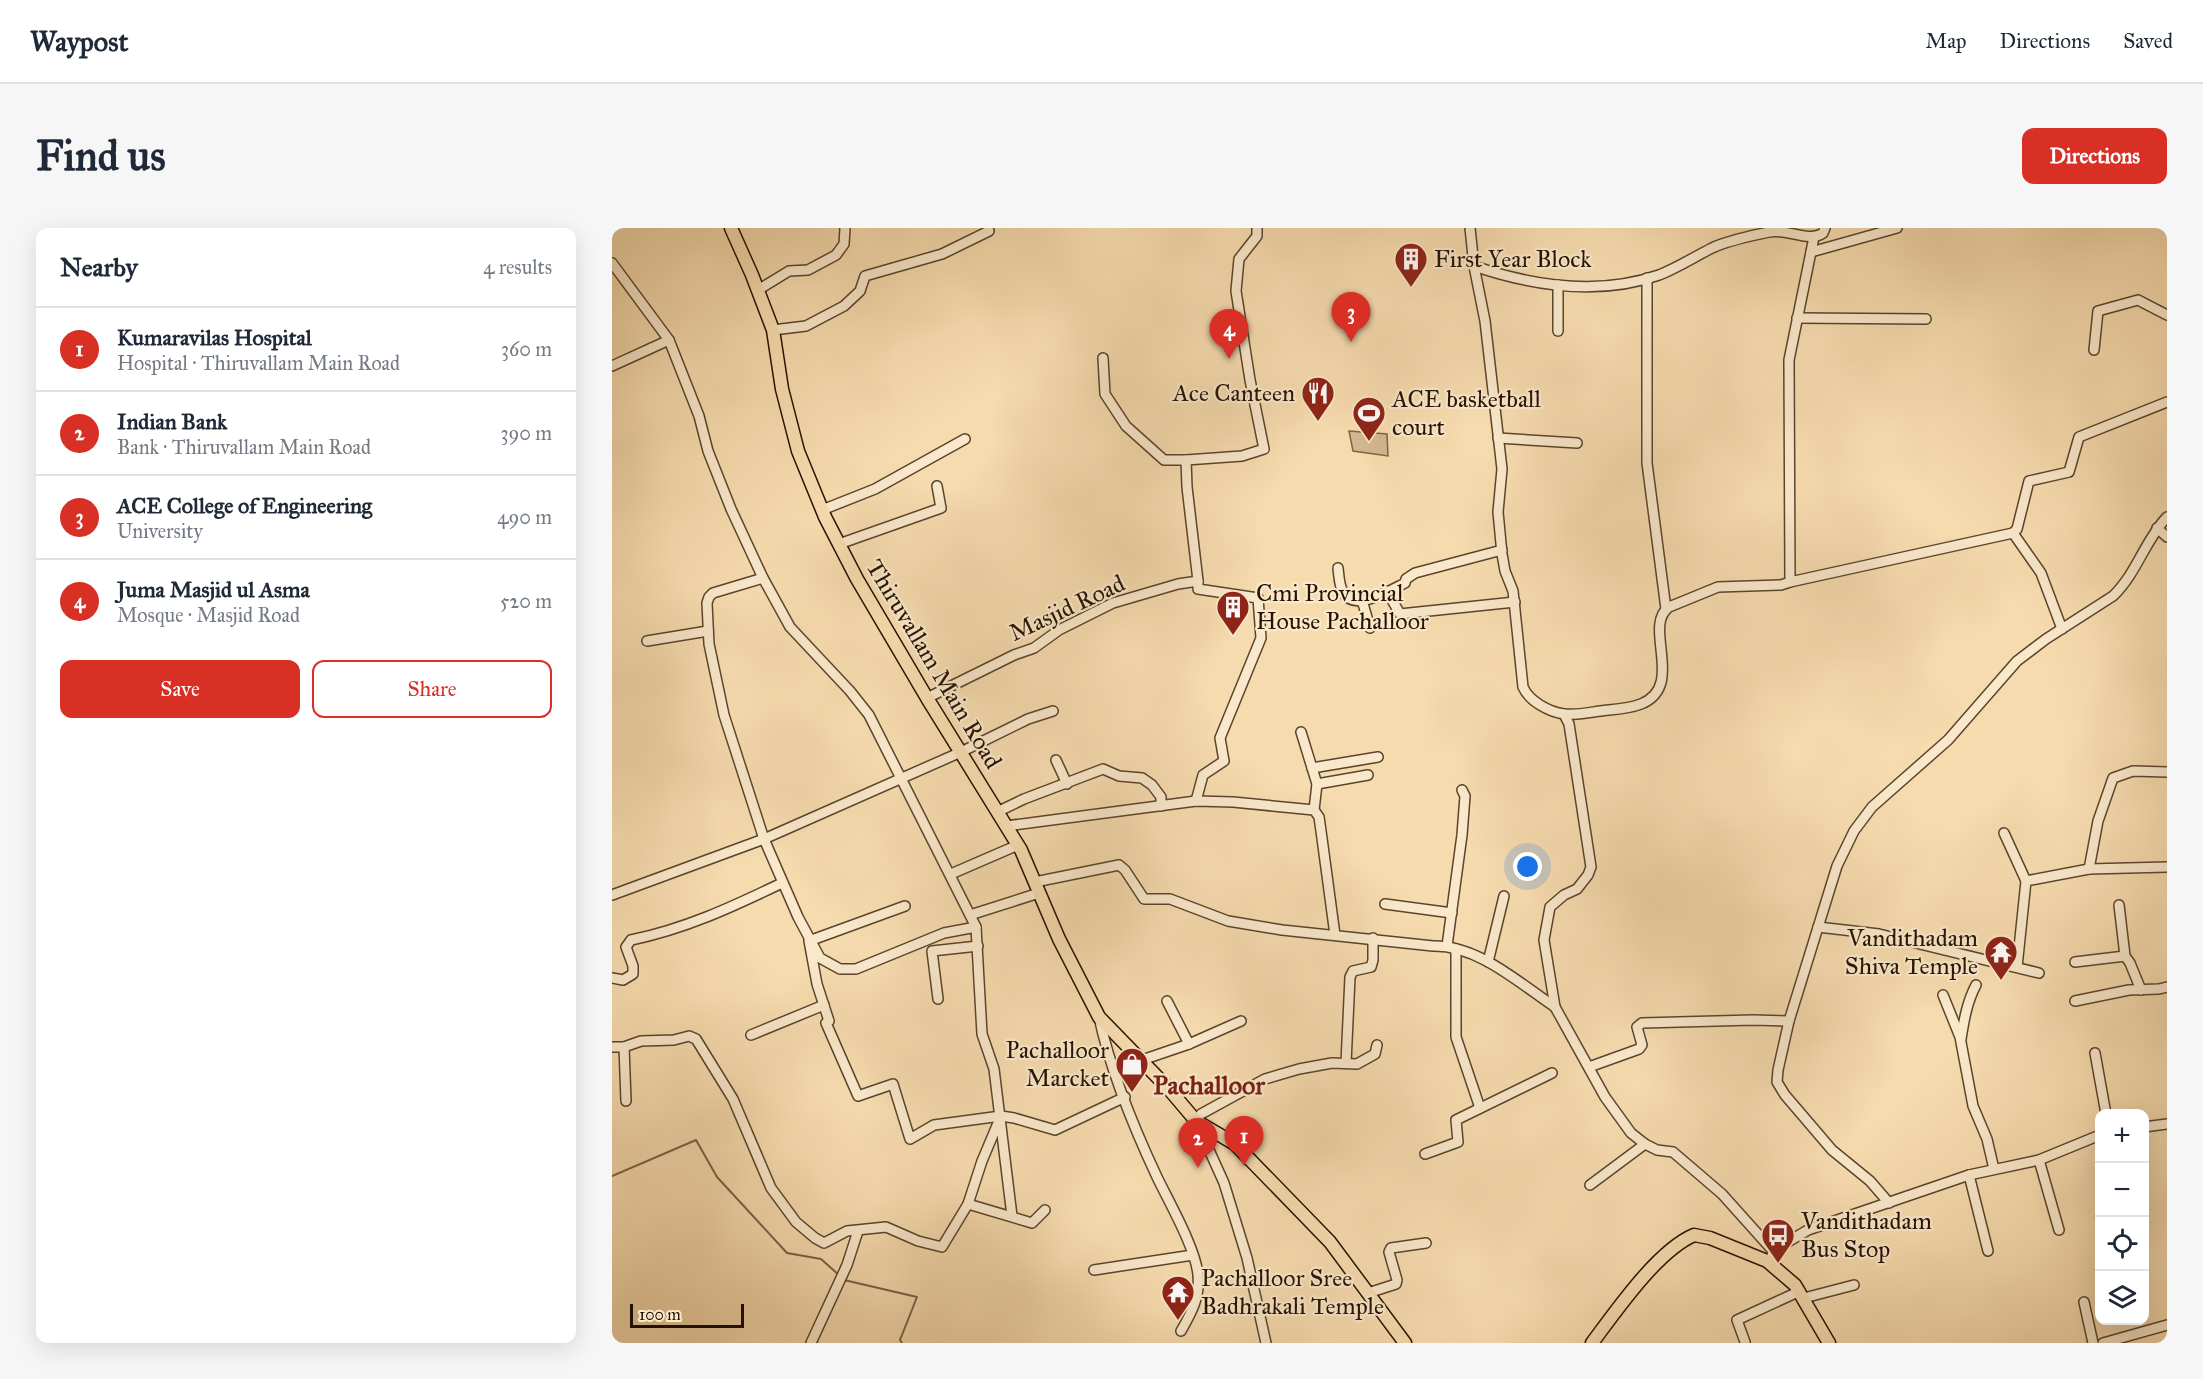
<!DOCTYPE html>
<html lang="en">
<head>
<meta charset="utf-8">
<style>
	body { margin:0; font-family:"IM FELL Great Primer",serif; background:#f6f6f7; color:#1f2937 }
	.controls { position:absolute; right:18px; bottom:18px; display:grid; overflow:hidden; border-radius:12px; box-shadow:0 6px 24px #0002 }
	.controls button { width:54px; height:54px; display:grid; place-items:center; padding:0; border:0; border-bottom:2px solid #e0e1e3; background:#fff; color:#1f2937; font:30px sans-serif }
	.scale { position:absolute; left:18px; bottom:15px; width:114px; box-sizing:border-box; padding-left:6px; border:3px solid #261203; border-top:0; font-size:16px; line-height:21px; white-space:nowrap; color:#261203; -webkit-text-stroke:4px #f9e8ca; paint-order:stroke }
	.you { position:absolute; left:916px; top:639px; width:21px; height:21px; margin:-15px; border:4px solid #fff; border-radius:50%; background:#1a73e8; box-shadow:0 0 0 9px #1a73e833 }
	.badge { display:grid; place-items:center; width:39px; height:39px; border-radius:50%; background:#d93025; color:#fff; font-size:20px; font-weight:700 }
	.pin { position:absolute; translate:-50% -50px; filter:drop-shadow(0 2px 3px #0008) }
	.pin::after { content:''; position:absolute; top:32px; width:21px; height:18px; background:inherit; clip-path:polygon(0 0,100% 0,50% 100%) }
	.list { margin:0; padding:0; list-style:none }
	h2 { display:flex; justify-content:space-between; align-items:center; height:78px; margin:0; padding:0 24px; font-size:26px }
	h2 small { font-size:20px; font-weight:400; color:#747a83 }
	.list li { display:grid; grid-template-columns:39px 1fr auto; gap:18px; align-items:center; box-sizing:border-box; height:84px; padding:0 24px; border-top:2px solid #e0e1e3 }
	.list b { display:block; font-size:22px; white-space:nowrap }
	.list p { margin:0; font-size:20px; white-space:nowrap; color:#747a83 }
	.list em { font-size:20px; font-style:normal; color:#747a83 }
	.actions { display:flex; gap:12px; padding:18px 24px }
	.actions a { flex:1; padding:14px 0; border:2px solid #d93025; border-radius:12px; text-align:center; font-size:21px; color:#d93025 }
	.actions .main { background:#d93025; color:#fff }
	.icon { flex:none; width:33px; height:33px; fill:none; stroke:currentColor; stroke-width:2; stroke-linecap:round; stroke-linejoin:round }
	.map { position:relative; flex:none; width:1555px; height:1115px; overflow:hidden; border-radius:12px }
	header { display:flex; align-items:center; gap:36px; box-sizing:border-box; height:84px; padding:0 30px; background:#fff; border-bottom:2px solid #e0e1e3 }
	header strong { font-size:28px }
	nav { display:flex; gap:33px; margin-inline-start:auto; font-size:21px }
	.intro { display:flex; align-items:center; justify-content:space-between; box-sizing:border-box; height:144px; padding:0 36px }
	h1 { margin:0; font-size:42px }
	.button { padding:15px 27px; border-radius:12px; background:#d93025; color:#fff; font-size:21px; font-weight:700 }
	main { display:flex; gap:36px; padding:0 36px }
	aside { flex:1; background:#fff; border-radius:12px; box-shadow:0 6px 24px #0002 }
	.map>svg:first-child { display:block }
</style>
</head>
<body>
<header>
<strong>Waypost</strong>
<nav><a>Map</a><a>Directions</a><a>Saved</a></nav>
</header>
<div class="intro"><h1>Find us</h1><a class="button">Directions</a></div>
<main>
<aside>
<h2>Nearby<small>4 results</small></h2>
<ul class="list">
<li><span class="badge">1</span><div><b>Kumaravilas Hospital</b><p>Hospital · Thiruvallam Main Road</p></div><em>360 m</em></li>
<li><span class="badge">2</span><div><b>Indian Bank</b><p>Bank · Thiruvallam Main Road</p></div><em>390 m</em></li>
<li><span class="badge">3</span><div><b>ACE College of Engineering</b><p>University</p></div><em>490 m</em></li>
<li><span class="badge">4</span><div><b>Juma Masjid ul Asma</b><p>Mosque · Masjid Road</p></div><em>520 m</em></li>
</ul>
<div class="actions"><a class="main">Save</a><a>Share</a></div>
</aside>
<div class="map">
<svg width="1555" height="1115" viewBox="0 0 1555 1115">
	<rect width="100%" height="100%" fill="#f6dbae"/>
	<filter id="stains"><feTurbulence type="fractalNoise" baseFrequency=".00333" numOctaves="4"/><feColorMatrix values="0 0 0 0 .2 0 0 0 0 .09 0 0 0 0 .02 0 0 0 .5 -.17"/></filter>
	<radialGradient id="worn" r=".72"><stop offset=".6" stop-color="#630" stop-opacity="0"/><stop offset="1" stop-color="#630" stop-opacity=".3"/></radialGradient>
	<path fill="#d3b991" stroke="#7c664a" stroke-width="1.5" d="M737,203L775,206L776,228L741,223Z"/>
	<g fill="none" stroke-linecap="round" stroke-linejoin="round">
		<g stroke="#786247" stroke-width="2">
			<path d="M0,948L84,912L105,949L175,1025L209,1031L228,1048"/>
			<path d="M232,1052L305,1069L288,1112L290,1115"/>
		</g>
		<defs>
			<g id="minor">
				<path d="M858,0L862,38L873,93L890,241L886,284L890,326L893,343L901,363L911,459C917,473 937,484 952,486C965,488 983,483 997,482C1008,481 1019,480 1029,476C1074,458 1030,398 1057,379L1106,359L1169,357L1178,354L1177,132L1202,9"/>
				<path d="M1199,24L1285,0"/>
				<path d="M0,35L57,112L87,188L96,223L119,281L151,350L178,399L238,463L257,487L364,699"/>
				<path d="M862,38C921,58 987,68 1047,47C1065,40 1082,29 1100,20C1117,12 1139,8 1157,4C1174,0 1197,15 1211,5L1213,0"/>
				<path d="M1035,50V235L1054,381"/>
				<path d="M946,57V103"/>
				<path d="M146,62L177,43L196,42L224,27L232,16L233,0"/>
				<path d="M1185,90L1314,91"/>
				<path d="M161,102L194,98L232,78L248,63L253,48L330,26L377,3"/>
				<path d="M1482,122L1486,83L1526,72L1555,87"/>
				<path d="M491,130L493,166L514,198L552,232H574"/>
				<path d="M0,138L57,112"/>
				<path d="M886,210L965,215"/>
				<path d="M210,282L263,261L353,211"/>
				<path d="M1545,300L1555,309"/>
				<path d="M1401,305L1429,345L1450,401"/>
				<path d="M227,316L329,280L325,258"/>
				<path d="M726,340C727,348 727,357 731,364C742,385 779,362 793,355L794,351L803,345L890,322"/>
				<path d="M151,350L101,365L97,369L95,375L97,416L112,487L152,611L186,689L208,730L228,741H244L332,705L364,699L370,806L382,841L400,988"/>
				<path d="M1178,354L1401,305L1405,301L1417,253L1457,244L1467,209L1555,174"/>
				<path d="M775,363L788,386L903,374"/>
				<path d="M750,372L758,400"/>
				<path d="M35,413L96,403"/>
				<path d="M315,470L402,427L422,420L447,402L501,375L566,356L586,353L575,259L574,232L630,228L652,221L638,152L624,63L627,31L645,8V0"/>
				<path d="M952,486L957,496L979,639L976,647L965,661L952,667L938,679L932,712L943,779L993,869L1019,905L1033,916L1045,922L1061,924L1110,966L1162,1024"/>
				<path d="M689,504L705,556L702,582"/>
				<path d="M444,532L455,556"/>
				<path d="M700,540L766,529"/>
				<path d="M705,556L756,547"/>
				<path d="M584,573L591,547L612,533L608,510L649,410L646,370L586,361V353"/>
				<path d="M385,584L412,571L491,541L507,548L530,550L540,557L549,569V578"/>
				<path d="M394,598L584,573L621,574L702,582L707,589L709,603L723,707"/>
				<path d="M1392,605L1414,653"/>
				<path d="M1477,641L1486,593L1501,550L1521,543L1555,544"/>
				<path d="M339,646L406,617"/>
				<path d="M423,654L507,637L513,642L532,671H558L616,693L670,702L821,718C866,717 907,755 943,779"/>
				<path d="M0,667L152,611L349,524L416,491L441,483"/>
				<path d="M773,676L840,685"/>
				<path d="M1507,677L1513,728L1518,735L1529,762"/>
				<path d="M293,678L197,713L205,756L217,793L214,795L246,868L281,856L298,911L322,897L389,888"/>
				<path d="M358,687L427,665"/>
				<path d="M1206,699L1267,706L1427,745"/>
				<path d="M835,718L850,607L853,568L850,562"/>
				<path d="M844,721V809L868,880"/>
				<path d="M876,734L892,668"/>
				<path d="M1463,734L1513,728"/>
				<path d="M1405,739L1414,653L1477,641L1555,639"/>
				<path d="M0,750L11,752L21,746V738L14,719L19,712C73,701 120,679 170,655"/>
				<path d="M1331,767L1348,809L1361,878L1375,911L1382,941"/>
				<path d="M326,771L320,723L366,718"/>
				<path d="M555,773L577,816"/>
				<path d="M1463,773L1517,762L1547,761L1555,759"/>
				<path d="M487,789C498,841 522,900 545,949C557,974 584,1021 586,1047C588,1069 580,1084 569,1103"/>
				<path d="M139,807L212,777"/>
				<path d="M1349,811C1352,792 1355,774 1364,757"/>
				<path d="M0,819H12L29,813L62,812L77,808L84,811L121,871L159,960L184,994L203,1010L212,1015L235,1003L274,999L306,1013L330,1019L356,976L370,933L389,888L402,890L443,902L513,869"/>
				<path d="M12,819L14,873"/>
				<path d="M1483,825L1494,886"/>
				<path d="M530,832L577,816L629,793"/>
				<path d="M734,835L738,749L741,743L759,739L761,732V710"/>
				<path d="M977,839L1027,821L1030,817L1025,799L1030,795L1141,792L1177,793"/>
				<path d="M589,886L653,851L687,841L720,835L745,836L763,826L765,817"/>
				<path d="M584,893L612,955L635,1030L654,1115"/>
				<path d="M1532,899L1555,896"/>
				<path d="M813,926L846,914L844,892L940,845"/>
				<path d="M1427,932L1447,1002"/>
				<path d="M1357,947L1376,1023"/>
				<path d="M978,957L1033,916"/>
				<path d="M1277,975L1258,953L1220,922L1173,867L1165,854L1166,842L1177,793L1225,638L1242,603L1260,579L1336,512L1405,433L1434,411L1501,368C1525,345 1533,312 1555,289"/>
				<path d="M356,976L420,995L433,982"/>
				<path d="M1160,1027L1167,1019L1196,1002L1357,947L1427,932L1488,907"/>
				<path d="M482,1042L581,1027"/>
				<path d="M756,1065L784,1056L785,1052L777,1024L779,1020L814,1015"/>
				<path d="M1192,1070L1242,1057"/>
				<path d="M1472,1074L1481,1115"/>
				<path d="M1133,1114L1125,1092L1188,1063"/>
				<path d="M199,1115L235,1037L246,1003"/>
				<path d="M1491,1115L1555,1097"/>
			</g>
			<g id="major">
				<path d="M119,0L140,47L161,102L170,161L186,223L213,289L245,351L315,470L409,622L447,711L487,789L556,860L584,893L623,916"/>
				<path d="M617,910L718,1014L793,1115"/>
				<path d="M980,1115C1004,1083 1045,1023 1082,1007L1098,1010L1155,1033L1183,1057L1217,1115"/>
			</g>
		</defs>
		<use href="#minor" stroke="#5a442e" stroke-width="12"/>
		<use href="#major" stroke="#261203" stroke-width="15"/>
		<use href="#minor" stroke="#f9e8ca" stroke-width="9"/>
		<use href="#major" stroke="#f6dbae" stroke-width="12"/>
	</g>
	<defs>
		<symbol id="building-pin" viewBox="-11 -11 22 30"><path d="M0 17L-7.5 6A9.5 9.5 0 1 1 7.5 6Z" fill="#8f2418" stroke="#f9e8ca"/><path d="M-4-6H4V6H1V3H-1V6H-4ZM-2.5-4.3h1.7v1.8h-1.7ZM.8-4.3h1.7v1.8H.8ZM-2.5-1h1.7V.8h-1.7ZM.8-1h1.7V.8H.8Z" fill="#fff"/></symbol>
		<symbol id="restaurant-pin" viewBox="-11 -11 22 30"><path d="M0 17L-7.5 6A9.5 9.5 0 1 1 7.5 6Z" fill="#8f2418" stroke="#f9e8ca"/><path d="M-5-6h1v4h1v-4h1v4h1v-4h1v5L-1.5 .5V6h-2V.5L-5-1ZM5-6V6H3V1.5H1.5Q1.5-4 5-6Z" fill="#fff"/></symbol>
		<symbol id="stadium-pin" viewBox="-11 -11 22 30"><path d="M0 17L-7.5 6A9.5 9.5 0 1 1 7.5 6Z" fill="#8f2418" stroke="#f9e8ca"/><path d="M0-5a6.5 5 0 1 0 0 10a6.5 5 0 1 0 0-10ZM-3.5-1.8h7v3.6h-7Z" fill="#fff"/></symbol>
		<symbol id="temple-pin" viewBox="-11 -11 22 30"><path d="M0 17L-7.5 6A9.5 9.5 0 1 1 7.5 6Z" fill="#8f2418" stroke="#f9e8ca"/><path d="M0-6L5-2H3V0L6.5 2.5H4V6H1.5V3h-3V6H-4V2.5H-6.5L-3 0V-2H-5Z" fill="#fff"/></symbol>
		<symbol id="shop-pin" viewBox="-11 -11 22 30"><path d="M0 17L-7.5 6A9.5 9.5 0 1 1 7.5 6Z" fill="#8f2418" stroke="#f9e8ca"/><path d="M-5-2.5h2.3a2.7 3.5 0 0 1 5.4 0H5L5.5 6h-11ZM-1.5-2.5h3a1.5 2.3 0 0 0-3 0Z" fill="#fff"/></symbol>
		<symbol id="bus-pin" viewBox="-11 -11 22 30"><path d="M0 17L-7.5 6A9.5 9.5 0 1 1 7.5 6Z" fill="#8f2418" stroke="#f9e8ca"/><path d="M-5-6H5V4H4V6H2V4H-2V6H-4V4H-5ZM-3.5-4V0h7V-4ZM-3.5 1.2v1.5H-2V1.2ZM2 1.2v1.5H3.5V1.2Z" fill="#fff"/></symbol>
	</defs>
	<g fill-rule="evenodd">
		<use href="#building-pin" x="780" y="12" width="38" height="52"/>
		<use href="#restaurant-pin" x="687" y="146" width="38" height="52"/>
		<use href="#stadium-pin" x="738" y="166" width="38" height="52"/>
		<use href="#building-pin" x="602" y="360" width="38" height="52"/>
		<use href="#temple-pin" x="1370" y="705" width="38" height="52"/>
		<use href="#shop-pin" x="501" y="817" width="38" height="52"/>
		<use href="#bus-pin" x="1147" y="988" width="38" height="52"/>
		<use href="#temple-pin" x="547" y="1045" width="38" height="52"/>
	</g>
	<g text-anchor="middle" stroke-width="4.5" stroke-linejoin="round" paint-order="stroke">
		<g font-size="24" fill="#261203" stroke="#f9e8ca" text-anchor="start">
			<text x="822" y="39">First Year Block</text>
			<text x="683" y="173" text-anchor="end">Ace Canteen</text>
			<text x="780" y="179">ACE basketball<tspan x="780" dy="28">court</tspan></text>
			<text x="644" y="373">Cmi Provincial<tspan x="644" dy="28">House Pachalloor</tspan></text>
			<text x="1366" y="718" text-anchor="end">Vandithadam<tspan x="1366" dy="28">Shiva Temple</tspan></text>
			<text x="497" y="830" text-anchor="end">Pachalloor<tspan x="497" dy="28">Marcket</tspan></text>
			<text x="1189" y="1001">Vandithadam<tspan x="1189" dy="28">Bus Stop</tspan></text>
			<text x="589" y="1058">Pachalloor Sree<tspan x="589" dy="28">Badhrakali Temple</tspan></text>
		</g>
		<g font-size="24" fill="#261203" stroke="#f9e8ca">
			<text transform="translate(455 380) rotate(-25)" y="8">Masjid Road</text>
			<text transform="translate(322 436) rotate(59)" y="8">Thiruvallam Main Road</text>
		</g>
		<g font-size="26" font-weight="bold" fill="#7a1f14" stroke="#f9e8ca">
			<text x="597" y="866">Pachalloor</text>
		</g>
	</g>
	<rect width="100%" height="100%" filter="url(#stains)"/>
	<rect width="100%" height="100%" fill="url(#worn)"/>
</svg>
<div class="controls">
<button>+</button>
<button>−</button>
<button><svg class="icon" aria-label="locate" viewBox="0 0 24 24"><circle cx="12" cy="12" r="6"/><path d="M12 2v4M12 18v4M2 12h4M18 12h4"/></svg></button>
<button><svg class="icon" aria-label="layers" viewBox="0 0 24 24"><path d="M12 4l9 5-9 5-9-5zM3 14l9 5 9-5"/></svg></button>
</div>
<div class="scale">100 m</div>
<div class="you"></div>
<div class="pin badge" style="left:632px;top:938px">1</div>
<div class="pin badge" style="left:586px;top:940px">2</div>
<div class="pin badge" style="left:739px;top:114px">3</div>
<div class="pin badge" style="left:617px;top:131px">4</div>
</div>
</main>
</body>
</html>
